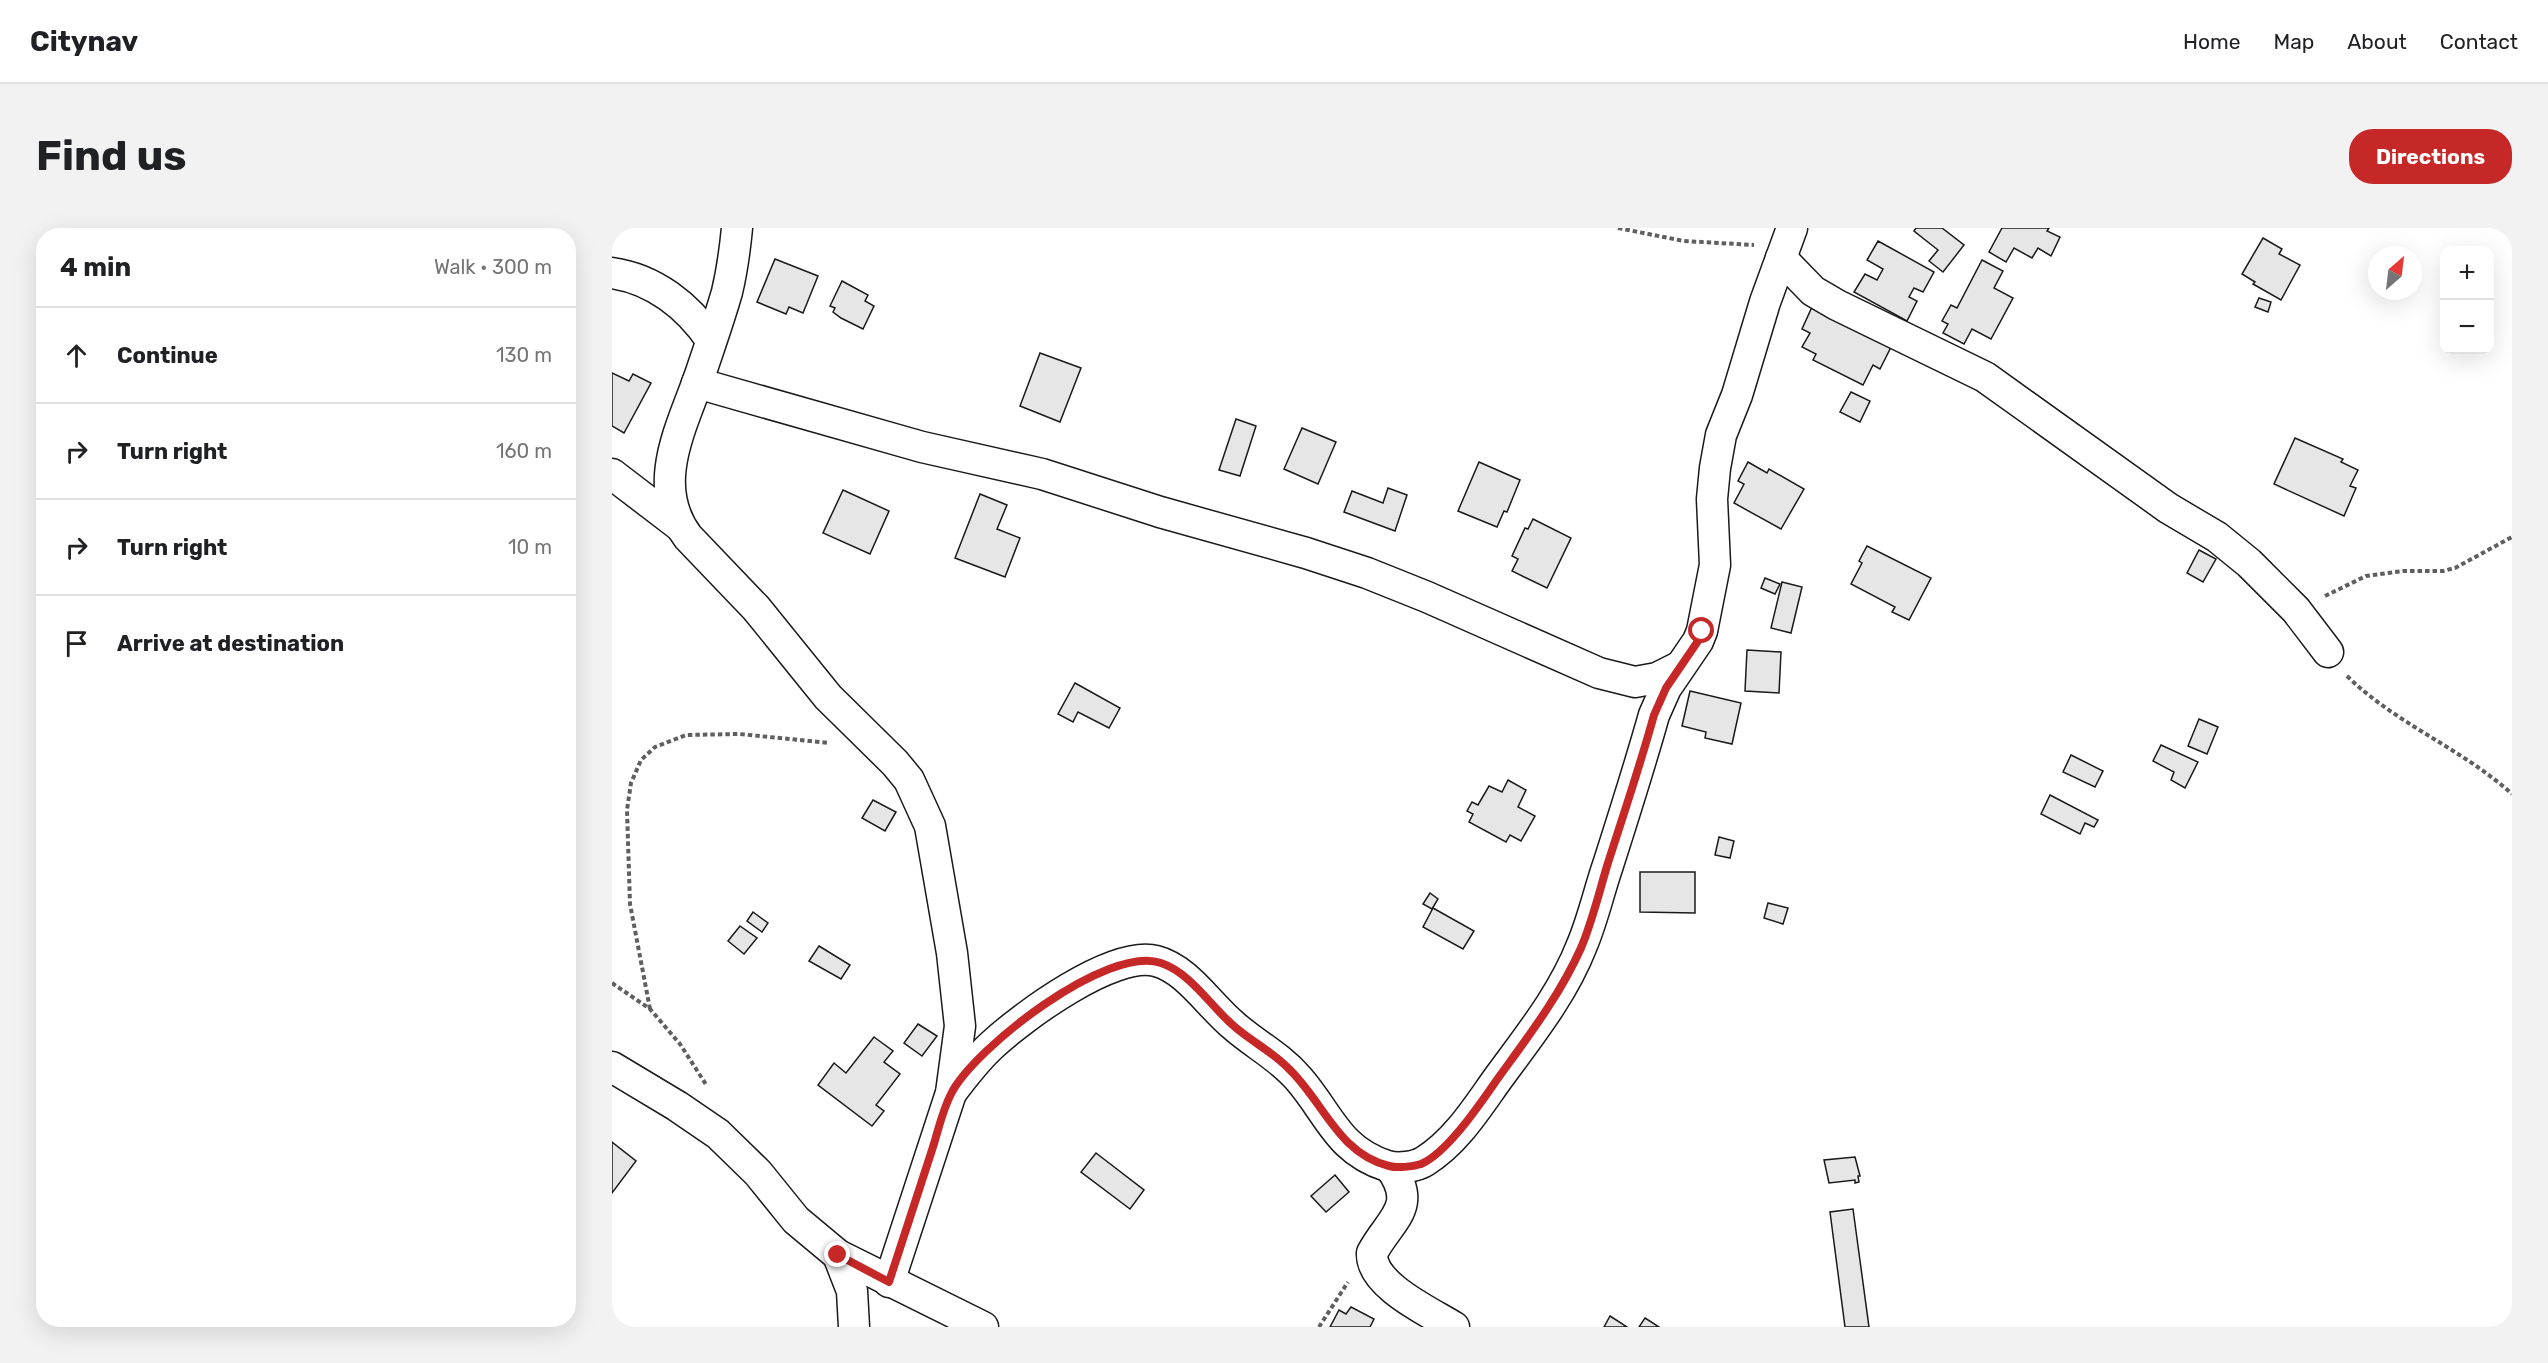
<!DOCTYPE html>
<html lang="en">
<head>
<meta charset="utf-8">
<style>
	body { margin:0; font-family:Rubik,sans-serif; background:#f2f2f2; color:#202124 }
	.controls { position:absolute; right:18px; top:18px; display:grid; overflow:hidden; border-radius:12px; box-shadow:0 6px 24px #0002 }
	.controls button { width:54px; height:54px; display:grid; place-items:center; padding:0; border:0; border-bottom:2px solid #e0e0e0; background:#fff; color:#202124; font:30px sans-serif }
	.compass { position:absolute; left:1756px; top:18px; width:54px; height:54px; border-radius:50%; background:#fff; box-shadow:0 6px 24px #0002; rotate:28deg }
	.stop { position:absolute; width:18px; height:18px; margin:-14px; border:4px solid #c62828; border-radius:50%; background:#fff }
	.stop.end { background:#c62828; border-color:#fff; box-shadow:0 2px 6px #0008 }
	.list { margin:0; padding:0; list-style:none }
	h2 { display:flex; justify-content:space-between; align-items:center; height:78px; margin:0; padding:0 24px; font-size:26px }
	h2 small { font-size:20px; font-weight:400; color:#757577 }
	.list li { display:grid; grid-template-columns:39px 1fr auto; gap:18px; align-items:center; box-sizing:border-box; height:96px; padding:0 24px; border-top:2px solid #e0e0e0 }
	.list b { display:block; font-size:22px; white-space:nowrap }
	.list em { font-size:20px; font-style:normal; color:#757577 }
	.icon { flex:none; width:33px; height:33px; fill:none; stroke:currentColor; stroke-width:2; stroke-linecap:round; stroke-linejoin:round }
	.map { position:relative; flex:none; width:1900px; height:1099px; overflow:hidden; border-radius:24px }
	header { display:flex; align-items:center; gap:36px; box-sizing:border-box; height:84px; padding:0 30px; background:#fff; border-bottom:2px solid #e0e0e0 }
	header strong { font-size:28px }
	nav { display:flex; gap:33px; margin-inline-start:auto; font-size:21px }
	.intro { display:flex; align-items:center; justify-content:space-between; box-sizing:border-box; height:144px; padding:0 36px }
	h1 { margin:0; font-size:42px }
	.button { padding:15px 27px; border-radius:24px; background:#c62828; color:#fff; font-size:21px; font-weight:700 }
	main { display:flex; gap:36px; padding:0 36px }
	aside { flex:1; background:#fff; border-radius:24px; box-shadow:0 6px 24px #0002 }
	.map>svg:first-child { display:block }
</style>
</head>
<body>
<header>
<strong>Citynav</strong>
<nav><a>Home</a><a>Map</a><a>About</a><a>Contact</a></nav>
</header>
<div class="intro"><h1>Find us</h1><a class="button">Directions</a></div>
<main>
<aside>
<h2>4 min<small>Walk · 300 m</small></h2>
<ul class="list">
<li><svg class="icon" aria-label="ahead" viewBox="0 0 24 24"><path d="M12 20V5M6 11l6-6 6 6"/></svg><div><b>Continue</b></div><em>130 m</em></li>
<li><svg class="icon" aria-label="right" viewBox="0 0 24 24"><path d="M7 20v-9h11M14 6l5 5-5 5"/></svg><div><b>Turn right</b></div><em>160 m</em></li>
<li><svg class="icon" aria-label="right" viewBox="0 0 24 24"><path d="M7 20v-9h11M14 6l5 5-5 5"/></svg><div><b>Turn right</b></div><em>10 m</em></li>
<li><svg class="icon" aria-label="arrive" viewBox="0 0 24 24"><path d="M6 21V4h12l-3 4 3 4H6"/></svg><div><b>Arrive at destination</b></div></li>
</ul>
</aside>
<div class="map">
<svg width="1900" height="1099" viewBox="0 0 1900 1099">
	<rect width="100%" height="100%" fill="#fff"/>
	<g fill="#e6e6e6" stroke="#1a1a1a" stroke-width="1.5">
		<path d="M1304,0H1330L1352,17L1331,44L1317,33L1326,22L1302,3Z"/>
		<path d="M1390,0H1437L1435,3L1448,9L1439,28L1426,20L1420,30L1402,20L1394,34L1377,24Z"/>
		<path d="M1651,10L1670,21L1667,26L1688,37L1669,72L1641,56L1643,54L1630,46Z"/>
		<path d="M1266,13L1322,44L1311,64L1302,60L1297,69L1305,73L1295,93L1242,64L1253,46L1265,52L1271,41L1255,32Z"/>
		<path d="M163,31L206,48L191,85L177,79L174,86L145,74Z"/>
		<path d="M1370,32L1391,43L1382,60L1401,70L1379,111L1360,101L1352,116L1331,105L1336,96L1330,93L1339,77L1345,80Z"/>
		<path d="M230,53L256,67L253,73L262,78L251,101L229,90L221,84L223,80L218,78Z"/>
		<path d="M1647,70L1659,74L1656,84L1643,79Z"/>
		<path d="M1200,79L1280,117L1268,141L1261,137L1251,157L1201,132L1204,126L1190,119L1198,105L1190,101Z"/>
		<path d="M428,125L469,140L448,194L408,178Z"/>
		<path d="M0,145L17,153L21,146L39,155L12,205L0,198Z"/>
		<path d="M1239,164L1258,173L1248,194L1228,184Z"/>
		<path d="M624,191L644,198L628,248L607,242Z"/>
		<path d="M690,200L724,214L706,256L672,241Z"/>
		<path d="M1683,210L1731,231L1729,234L1746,242L1738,258L1744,260L1732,288L1662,256Z"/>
		<path d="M867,234L908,252L895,284L892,283L885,299L846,283Z"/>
		<path d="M1136,234L1155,245L1157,241L1192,261L1169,301L1122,275L1132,256L1126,253Z"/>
		<path d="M776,260L795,267L783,303L732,284L740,263L771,275Z"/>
		<path d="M231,262L277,283L258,326L211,305Z"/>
		<path d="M368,266L395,277L385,301L408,310L393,349L343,330Z"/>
		<path d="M921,291L959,310L935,360L900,343L906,331L900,328L913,300L916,301Z"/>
		<path d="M1255,318L1319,350L1297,392L1280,384L1283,379L1239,356L1250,335L1247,333Z"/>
		<path d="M1587,322L1604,331L1591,354L1575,345Z"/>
		<path d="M1153,350L1168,356L1163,366L1149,360Z"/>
		<path d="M1170,354L1190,359L1179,405L1159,400Z"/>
		<path d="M1135,422L1169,424L1167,465L1133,463Z"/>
		<path d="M463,455L508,480L497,500L466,484L461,494L446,486Z"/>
		<path d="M1078,463L1129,475L1120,516L1093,510L1094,504L1070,498Z"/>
		<path d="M1587,491L1606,499L1595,526L1576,518Z"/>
		<path d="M1549,517L1586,534L1573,560L1559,552L1562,544L1541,533Z"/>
		<path d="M1459,527L1491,543L1483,559L1451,544Z"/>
		<path d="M896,552L914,562L906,579L923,588L909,613L898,607L894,614L857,594L861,586L855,583L860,574L866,577L877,558L890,564Z"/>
		<path d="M1438,567L1486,592L1482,599L1473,595L1468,606L1429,586Z"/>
		<path d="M261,572L284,584L273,603L250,590Z"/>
		<path d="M1107,609L1122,613L1118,630L1103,627Z"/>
		<path d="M1028,644H1083V685L1028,684Z"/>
		<path d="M818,665L826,671L820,681L811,676Z"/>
		<path d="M1156,675L1176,680L1171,696L1152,690Z"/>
		<path d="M821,680L862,703L851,721L811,699Z"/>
		<path d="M141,684L156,695L150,704L135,693Z"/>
		<path d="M128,698L145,710L132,726L116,713Z"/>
		<path d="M207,718L238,737L229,751L197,733Z"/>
		<path d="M306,796L325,808L310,828L292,815Z"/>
		<path d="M262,809L281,823L272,834L288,846L264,877L272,883L260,898L206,857L222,835L234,845Z"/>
		<path d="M0,914L24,933L0,965Z"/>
		<path d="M484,925L532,962L518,981L469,944Z"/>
		<path d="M1243,929L1248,948H1246L1247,954L1243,955V952L1217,955L1212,932Z"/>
		<path d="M723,947L737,964L714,984L699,968Z"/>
		<path d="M1241,981L1257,1099H1233L1218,984Z"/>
		<path d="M739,1079L762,1091L758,1099H718L727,1082L734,1086Z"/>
		<path d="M998,1088L1015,1099H992Z"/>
		<path d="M1033,1090L1047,1099H1027Z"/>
	</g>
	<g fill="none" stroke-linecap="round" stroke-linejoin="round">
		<defs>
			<g id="minor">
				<path d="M125,0C123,21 120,43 115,64C107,92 97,120 88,147C70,199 37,257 76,309L144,380L216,469L283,535L297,552L318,598L340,725L348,798L339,865L277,1054"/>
				<path d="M1169,30L1201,63L1225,77L1373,149L1556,280L1605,309L1637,335L1684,382L1716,424"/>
				<path d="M0,45C42,51 76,78 99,112"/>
				<path d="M85,155L310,219L430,246L548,284L694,325L755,345L815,369L987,445L1023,454L1045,450L1067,439"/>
				<path d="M0,246L68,298"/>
				<path d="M0,839L65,878L106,906L146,945L184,992L226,1027L371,1099"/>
				<path d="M339,865C351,849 364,832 379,818C410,789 501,722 544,733C575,741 597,777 621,797C642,816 667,828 686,850C717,885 725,922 775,938C786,941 804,939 813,933C845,913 866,878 887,849C917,808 951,766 970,717C981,691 987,663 996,637C1012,587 1028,537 1042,487L1054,460L1086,413L1090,403L1103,337L1100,271L1103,240L1109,207L1125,167L1153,74L1180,0"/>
				<path d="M778,939C807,979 778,991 760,1025C758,1057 818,1084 842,1099"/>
				<path d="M226,1027L240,1063L242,1099"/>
			</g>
		</defs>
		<use href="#minor" stroke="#1a1a1a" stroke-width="33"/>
		<g stroke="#5f5f5f" stroke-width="4" stroke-dasharray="4.5 3" stroke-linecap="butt">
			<path d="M1006,0L1072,13L1142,17"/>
			<path d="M1713,368L1754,348L1791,343H1831L1843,340L1900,309"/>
			<path d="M1735,448C1784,496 1849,520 1900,566"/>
			<path d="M0,755L38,781L68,816L95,858"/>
			<path d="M38,781L18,676L15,582L19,555L29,532L43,519L74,507L127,506L217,515"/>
			<path d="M707,1099L736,1054"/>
		</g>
		<use href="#minor" stroke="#fff" stroke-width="30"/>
	</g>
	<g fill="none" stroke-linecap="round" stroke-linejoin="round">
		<path stroke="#c62828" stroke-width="8" d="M226,1027L277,1054C291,1010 306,966 320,922C326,904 330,883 339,866C362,820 496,716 549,735C579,745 599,779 623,799C639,813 659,823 675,839C711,872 725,925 777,938C785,940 800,939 809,936C835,925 868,876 884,853C915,810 947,769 969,720C980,694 987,665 995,638C1011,588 1028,538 1042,487L1054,460L1086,413L1090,403"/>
	</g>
</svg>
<div class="controls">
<button>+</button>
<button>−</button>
</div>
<svg class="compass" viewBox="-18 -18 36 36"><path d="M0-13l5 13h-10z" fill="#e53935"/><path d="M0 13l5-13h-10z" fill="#757577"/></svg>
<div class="stop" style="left:1090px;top:403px"></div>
<div class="stop end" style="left:226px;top:1027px"></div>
</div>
</main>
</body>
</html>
